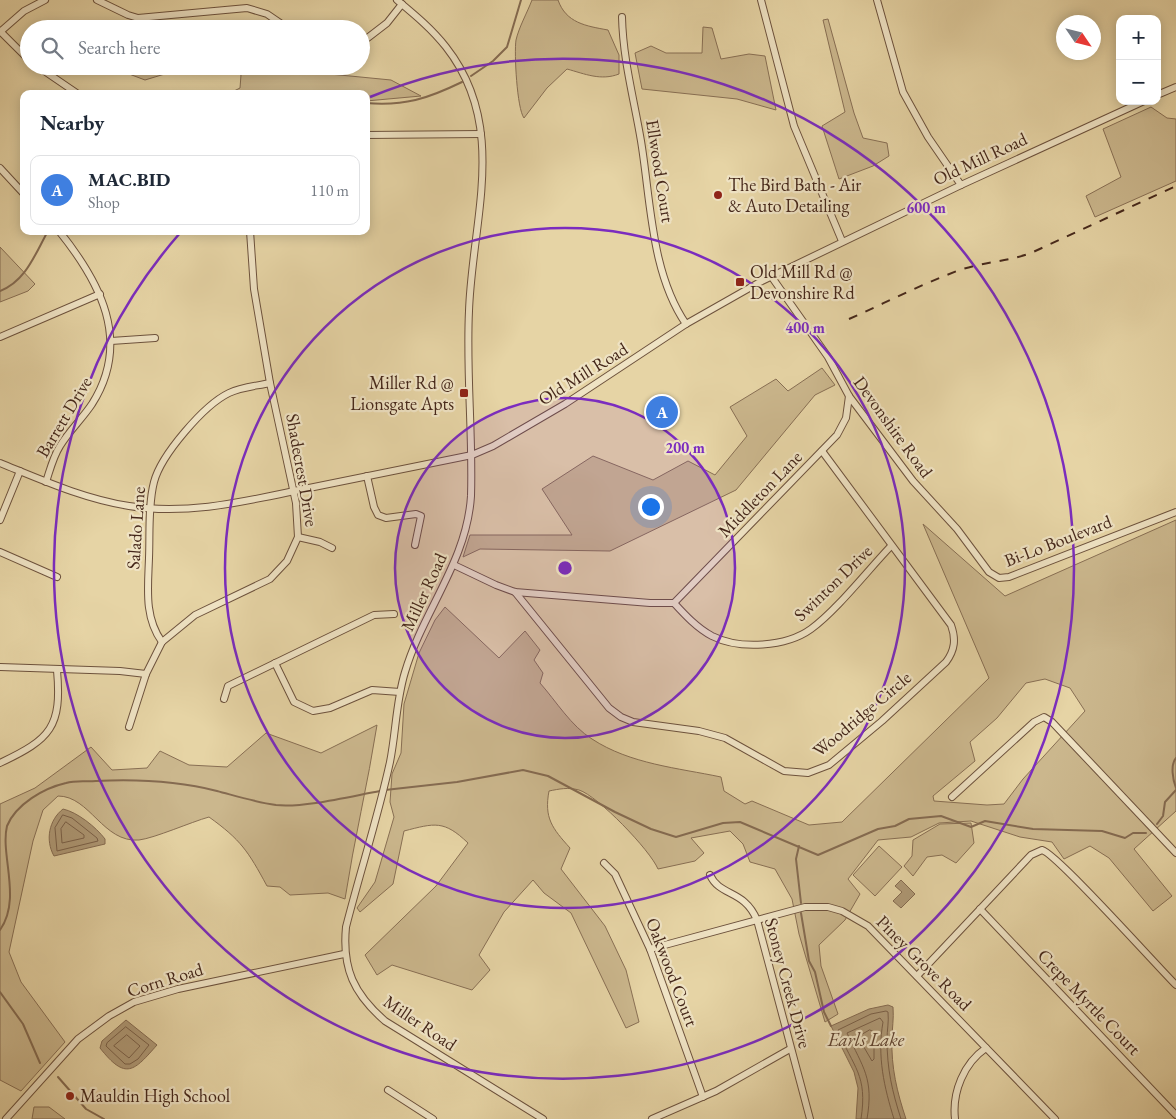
<!DOCTYPE html>
<html lang="en">
<head>
<meta charset="utf-8">
<style>
	body { margin:0; font-family:"EB Garamond",serif; background:#f6f6f7; color:#1f2937 }
	.controls { position:absolute; right:15px; top:15px; display:grid; overflow:hidden; border-radius:10px; box-shadow:0 2px 12px #0003 }
	.controls button { width:45px; height:45px; display:grid; place-items:center; padding:0; border:0; border-bottom:1px solid #e0e1e3; background:#fff; color:#1f2937; font:25px sans-serif }
	.compass { position:absolute; left:1056px; top:15px; width:45px; height:45px; border-radius:50%; background:#fff; box-shadow:0 2px 12px #0003; rotate:125deg }
	.you { position:absolute; left:650px; top:506px; width:18px; height:18px; margin:-12px; border:4px solid #fff; border-radius:50%; background:#1a73e8; box-shadow:0 0 0 8px #1a73e833 }
	.badge { display:grid; place-items:center; width:32px; height:32px; border-radius:50%; background:#0b8043; color:#fff; font-size:16px; font-weight:700 }
	.pin { position:absolute; translate:-50% -50%; border:2px solid #fff; box-shadow:0 1px 5px #0006 }
	.list { margin:0; padding:0; list-style:none }
	h2 { display:flex; justify-content:space-between; align-items:center; height:65px; margin:0; padding:0 20px; font-size:21px }
	h2 small { font-size:16px; font-weight:400; color:#747a83 }
	.list li { display:grid; grid-template-columns:32px 1fr auto; gap:15px; align-items:center; box-sizing:border-box; height:70px; margin:0 10px 10px; padding:0 10px; border:1px solid #e0e1e3; border-radius:10px }
	.list b { display:block; font-size:19px; white-space:nowrap }
	.list p { margin:0; font-size:16px; white-space:nowrap; color:#747a83 }
	.list em { font-size:16px; font-style:normal; color:#747a83 }
	.icon { flex:none; width:28px; height:28px; fill:none; stroke:currentColor; stroke-width:2; stroke-linecap:round; stroke-linejoin:round }
	.map { position:relative; flex:none; width:1176px; height:1119px; overflow:hidden }
	.search { position:absolute; background:#fff; box-shadow:0 2px 12px #0003; left:20px; top:20px; width:350px; height:55px; display:flex; align-items:center; gap:12px; box-sizing:border-box; padding:0 18px; border-radius:28px; color:#747a83; font-size:19px }
	.panel { position:absolute; background:#fff; box-shadow:0 2px 12px #0003; left:20px; top:90px; width:350px; height:145px; border-radius:10px }
	.map>svg:first-child { display:block }
</style>
</head>
<body>
<div class="map">
<svg width="1176" height="1119" viewBox="0 0 1176 1119">
	<rect width="100%" height="100%" fill="#e6d4a5"/>
	<filter id="stains"><feTurbulence type="fractalNoise" baseFrequency=".004" numOctaves="4"/><feColorMatrix values="0 0 0 0 .2 0 0 0 0 .09 0 0 0 0 .02 0 0 0 .5 -.17"/></filter>
	<radialGradient id="worn" r=".72"><stop offset=".6" stop-color="#630" stop-opacity="0"/><stop offset="1" stop-color="#630" stop-opacity=".3"/></radialGradient>
	<g fill="#cbb78d" stroke="#886f54" fill-rule="evenodd">
		<path d="M532,0H558C566,23 586,26 608,30L619,55V74C601,81 585,74 567,69L547,88L524,118C517,109 514,53 516,40C519,27 527,13 532,0Z"/>
		<path d="M828,19L854,113L863,138L887,143L889,156L873,166L839,179L822,126L845,112L823,20Z"/>
		<path d="M703,27L712,28L721,59L749,54L765,56L776,110L737,99L642,89L635,53L651,46L666,53H702Z"/>
		<path d="M108,66H191L145,80Z"/>
		<path d="M224,66H286L299,71L391,80L421,96L366,101V94H228L240,88L241,75Z"/>
		<path d="M1151,107L1167,118L1176,119V181L1095,217L1086,196L1121,177L1103,129Z"/>
		<path d="M0,247L35,284L28,291L0,302Z"/>
		<path d="M822,368L835,385L815,395L736,490L610,551L480,549L463,557L470,535H572L542,489L593,456L653,480L688,461L715,475L747,436L730,407L776,379L788,391Z"/>
		<path d="M1176,520V811L1134,849L1172,896L1153,911L1109,858L1090,846L1064,859L1052,842L1020,837L971,821L939,823L911,837L878,840L848,879L860,894L845,920L819,945L821,966L838,1014L825,1022L799,934L792,899L775,869L750,862L743,844L730,831L691,838L704,853L695,861L658,869C650,850 598,796 579,790C568,787 559,789 549,791C544,818 552,828 570,848L561,869L605,926L626,970L639,1022L626,1028L571,913L544,893L533,880L504,912L479,955L490,970L472,990L392,965L377,975L365,955L436,886L468,843C444,820 435,823 404,831L393,884L360,912L357,908L375,882L394,817L390,802L392,774L401,753L404,704L419,653L435,620L445,607L499,658L525,631L540,650L534,660L543,673L540,683C556,701 571,726 592,739C630,764 678,768 721,777L724,791L745,804L752,801L809,825L842,822L989,678L923,524L1005,596ZM1045,679L1070,688L1085,711L1023,779L1004,804L987,805L934,801L933,796L975,761L970,742L997,718L1026,683Z"/>
		<path d="M377,725C368,783 354,840 345,899L328,893L290,895L280,887L267,886C248,851 241,840 209,817C191,822 155,838 139,840C103,843 90,796 58,796L43,810L33,841L9,952L21,982L65,1042L21,1091L0,1080V804L35,788L91,747L112,770L147,768L160,751L189,765L227,767L266,733L321,753Z"/>
		<path d="M971,823L974,843L956,863L942,855L927,857L913,876L904,866L912,856L913,840L940,824Z"/>
		<path d="M879,846L902,867L875,896L853,875Z"/>
		<path d="M34,1107H49L65,1119H32Z"/>
	</g>
	<g fill="#af9976" stroke="#856b51">
		<path d="M63,809C77,812 96,827 105,839V844L54,856C45,840 49,820 63,809Z"/>
		<path d="M901,880L915,894L901,908L893,901L902,892L895,886Z"/>
		<path d="M888,1005L893,1007C894,1019 892,1028 892,1039C891,1067 897,1092 906,1119H856L858,1088L854,1072L831,1026L869,1009Z"/>
		<path d="M126,1020L157,1045C134,1071 126,1081 100,1048L102,1041Z"/>
	</g>
	<g fill="none" stroke-linecap="round" stroke-linejoin="round">
		<g stroke="#7a6048" stroke-width="1">
			<path d="M63,815L72,818L97,838L98,841L57,851L55,828Z"/>
			<path d="M66,822L84,835V838L62,843L61,829Z"/>
			<path d="M126,1027L149,1045L138,1059L130,1064H125L106,1046L107,1043Z"/>
			<path d="M870,1030L874,1032V1059L872,1061L858,1037Z"/>
			<path d="M127,1035L140,1046L129,1058L114,1046Z"/>
			<path d="M861,1119C868,1074 853,1068 838,1030L871,1014L886,1011L888,1012C889,1022 887,1030 887,1039C887,1069 892,1091 901,1119"/>
			<path d="M867,1119C874,1078 863,1068 847,1033L880,1018L883,1022C877,1056 884,1087 894,1119"/>
		</g>
		<g stroke="#856b51" stroke-width="2">
			<path d="M471,76L493,61L507,47L521,0"/>
			<path d="M366,103C405,106 427,99 462,82"/>
			<path d="M0,291C26,281 35,254 48,231"/>
			<path d="M1176,758C1170,765 1173,780 1176,788"/>
			<path d="M385,790L457,782L523,770L548,776L615,812L651,829L676,837L723,823L740,822L818,855L878,829L895,826L909,819L941,816L971,827L985,821L1033,829L1102,831L1125,838L1133,833H1146"/>
			<path d="M1157,824L1163,816L1165,802L1176,790"/>
			<path d="M799,846L796,859L801,903"/>
			<path d="M801,913L809,961L815,972L824,1012L831,1026"/>
			<path d="M0,930C22,899 0,855 7,826C16,804 44,788 66,783C76,780 86,782 96,781C136,779 178,781 217,791C236,796 255,802 276,805C304,808 352,796 380,791"/>
			<path d="M0,992L23,1024L40,1063"/>
			<path d="M58,1077L86,1109L104,1119"/>
		</g>
		<defs>
			<g id="minor">
				<path d="M97,0L128,15L138,18L247,8L267,14L289,29"/>
				<path d="M397,0C415,15 432,29 446,47C509,127 472,220 469,311C466,372 473,434 471,496C467,561 423,611 405,672C396,701 396,732 390,762C378,817 360,872 346,927C342,969 354,994 385,1021L543,1119"/>
				<path d="M761,0L794,126L842,241"/>
				<path d="M877,0L903,92L928,137L961,185"/>
				<path d="M622,17C623,60 634,99 641,141C651,202 651,273 686,324"/>
				<path d="M0,31L29,60"/>
				<path d="M0,32L24,11L45,0"/>
				<path d="M361,43L387,23L402,4"/>
				<path d="M37,66L78,94"/>
				<path d="M1157,95L1176,87"/>
				<path d="M366,135L481,134"/>
				<path d="M0,168L24,194"/>
				<path d="M771,276L828,357L849,396L913,481L957,529L989,572L999,578L1009,577L1176,512"/>
				<path d="M0,337L100,294"/>
				<path d="M111,341L155,338"/>
				<path d="M0,463C42,480 84,499 129,506C189,516 250,500 309,488C363,477 418,466 472,455L493,446L565,404L686,324L760,282L961,185L1144,101"/>
				<path d="M367,476L374,507L378,515L386,518L416,514L421,516L415,545"/>
				<path d="M46,482C50,470 53,457 60,446C69,431 82,419 92,404C132,341 100,282 59,231"/>
				<path d="M0,520L20,471"/>
				<path d="M298,537L320,542L332,548"/>
				<path d="M0,552L57,577"/>
				<path d="M454,565L496,585L515,592L650,603H674C685,615 697,628 712,636C740,650 786,647 811,629C837,610 868,570 891,546"/>
				<path d="M515,592L609,708L621,717L633,722L699,731L725,738L784,771L808,773L829,765L882,721L946,662C955,650 956,639 951,625L822,451"/>
				<path d="M674,603L837,435L846,418L849,396"/>
				<path d="M162,642C144,617 148,588 149,558C150,534 148,505 154,482C161,455 204,405 229,393C241,387 257,386 270,383"/>
				<path d="M275,663L294,702L313,711L330,708L372,690L400,692"/>
				<path d="M0,667L120,671L146,674"/>
				<path d="M224,699L228,686L374,615L394,614"/>
				<path d="M129,727L146,674L162,642L195,615L270,579L287,561L298,537L296,503L270,383L254,289L250,231"/>
				<path d="M0,763C51,739 62,727 57,670"/>
				<path d="M952,797L1034,722L1044,717L1052,722L1176,853"/>
				<path d="M604,863L615,874L650,949L703,1097"/>
				<path d="M710,875C720,897 744,889 757,920L810,1119"/>
				<path d="M980,909L1176,1115"/>
				<path d="M650,949L805,907H828L842,911L868,926L1055,1119"/>
				<path d="M917,976L1031,855L1042,850C1056,853 1157,966 1176,985"/>
				<path d="M388,1090L433,1119"/>
				<path d="M6,1119L78,1039L109,1016L134,1002L178,989L344,954"/>
				<path d="M652,1119L716,1091L790,1049"/>
				<path d="M955,1119C952,1092 964,1063 986,1048"/>
			</g>
		</defs>
		<use href="#minor" stroke="#6d523d" stroke-width="8"/>
		<use href="#minor" stroke="#efe3c4" stroke-width="6"/>
		<path stroke="#45271a" stroke-width="2" stroke-dasharray="9 9" stroke-linecap="butt" d="M849,319C885,303 920,285 957,271C981,262 1007,262 1031,253L1176,186"/>
	</g>
	<circle cx="565" cy="568" r="170" fill="#7b2cbf" fill-opacity=".12"/>
	<g fill="none" stroke="#7b2cbf" stroke-width="2.5">
		<circle cx="565" cy="568" r="170"/>
		<circle cx="565" cy="568" r="340"/>
		<path d="M370 97A510 510 0 1 1 180 233"/>
	</g>
	<g fill="#8f2418" stroke="#efe3c4" stroke-width="2">
		<circle cx="718" cy="195" r="5"/>
		<rect x="735" y="277" width="10" height="10" rx="2.5"/>
		<rect x="459" y="388" width="10" height="10" rx="2.5"/>
		<circle cx="70" cy="1096" r="5"/>
	</g>
	<g text-anchor="middle" stroke-width="4.5" stroke-linejoin="round" paint-order="stroke">
		<g font-size="18" fill="#45271a" stroke="#efe3c4">
			<text transform="translate(980 159) rotate(-25)" y="6">Old Mill Road</text>
			<text transform="translate(660 171) rotate(81)" y="6">Ellwood Court</text>
			<text transform="translate(583 374) rotate(-32)" y="6">Old Mill Road</text>
			<text transform="translate(64 417) rotate(-59)" y="6">Barrett Drive</text>
			<text transform="translate(893 427) rotate(54)" y="6">Devonshire Road</text>
			<text transform="translate(302 470) rotate(80)" y="6">Shadecrest Drive</text>
			<text transform="translate(760 494) rotate(-46)" y="6">Middleton Lane</text>
			<text transform="translate(136 528) rotate(-86)" y="6">Salado Lane</text>
			<text transform="translate(1058 541) rotate(-21)" y="6">Bi-Lo Boulevard</text>
			<text transform="translate(833 583) rotate(-44)" y="6">Swinton Drive</text>
			<text transform="translate(424 592) rotate(-65)" y="6">Miller Road</text>
			<text transform="translate(862 714) rotate(-40)" y="6">Woodridge Circle</text>
			<text transform="translate(924 963) rotate(45)" y="6">Piney Grove Road</text>
			<text transform="translate(672 972) rotate(69)" y="6">Oakwood Court</text>
			<text transform="translate(165 980) rotate(-17)" y="6">Corn Road</text>
			<text transform="translate(788 983) rotate(75)" y="6">Stoney Creek Drive</text>
			<text transform="translate(1089 1002) rotate(46)" y="6">Crepe Myrtle Court</text>
			<text transform="translate(420 1023) rotate(34)" y="6">Miller Road</text>
		</g>
		<g font-size="18" fill="#45271a" stroke="#efe3c4" text-anchor="start">
			<text x="728" y="191">The Bird Bath - Air<tspan x="728" dy="21">&amp; Auto Detailing</tspan></text>
			<text x="750" y="278">Old Mill Rd @<tspan x="750" dy="21">Devonshire Rd</tspan></text>
			<text x="454" y="389" text-anchor="end">Miller Rd @<tspan x="454" dy="21">Lionsgate Apts</tspan></text>
			<text x="80" y="1102">Mauldin High School</text>
		</g>
		<g font-size="19" font-style="italic" fill="#604431" stroke="#efe3c4">
			<text x="866" y="1046">Earls Lake</text>
		</g>
	</g>
	<circle cx="565" cy="568" r="8" fill="#7b2cbf" stroke="#efe3c4" stroke-width="2.5"/>
	<g font-size="15" text-anchor="middle" font-weight="bold" fill="#7b2cbf" stroke="#efe3c4" stroke-width="4.5" stroke-linejoin="round" paint-order="stroke">
		<text x="926" y="213">600 m</text>
		<text x="805" y="333">400 m</text>
		<text x="685" y="453">200 m</text>
	</g>
	<rect width="100%" height="100%" filter="url(#stains)"/>
	<rect width="100%" height="100%" fill="url(#worn)"/>
</svg>
<div class="controls">
<button>+</button>
<button>−</button>
</div>
<svg class="compass" viewBox="-18 -18 36 36"><path d="M0-13l5 13h-10z" fill="#e53935"/><path d="M0 13l5-13h-10z" fill="#747a83"/></svg>
<div class="you"></div>
<div class="pin badge" style="left:662px;top:412px;background:#3f7fe0">A</div>
<div class="search"><svg class="icon" aria-label="search" viewBox="0 0 24 24"><circle cx="10" cy="10" r="6"/><path d="M15 15l6 6"/></svg>Search here</div>
<section class="panel">
<h2>Nearby<small></small></h2>
<ul class="list">
<li><span class="badge" style="background:#3f7fe0">A</span><div><b>MAC.BID</b><p>Shop</p></div><em>110 m</em></li>
</ul>
</section>
</div>
</body>
</html>
